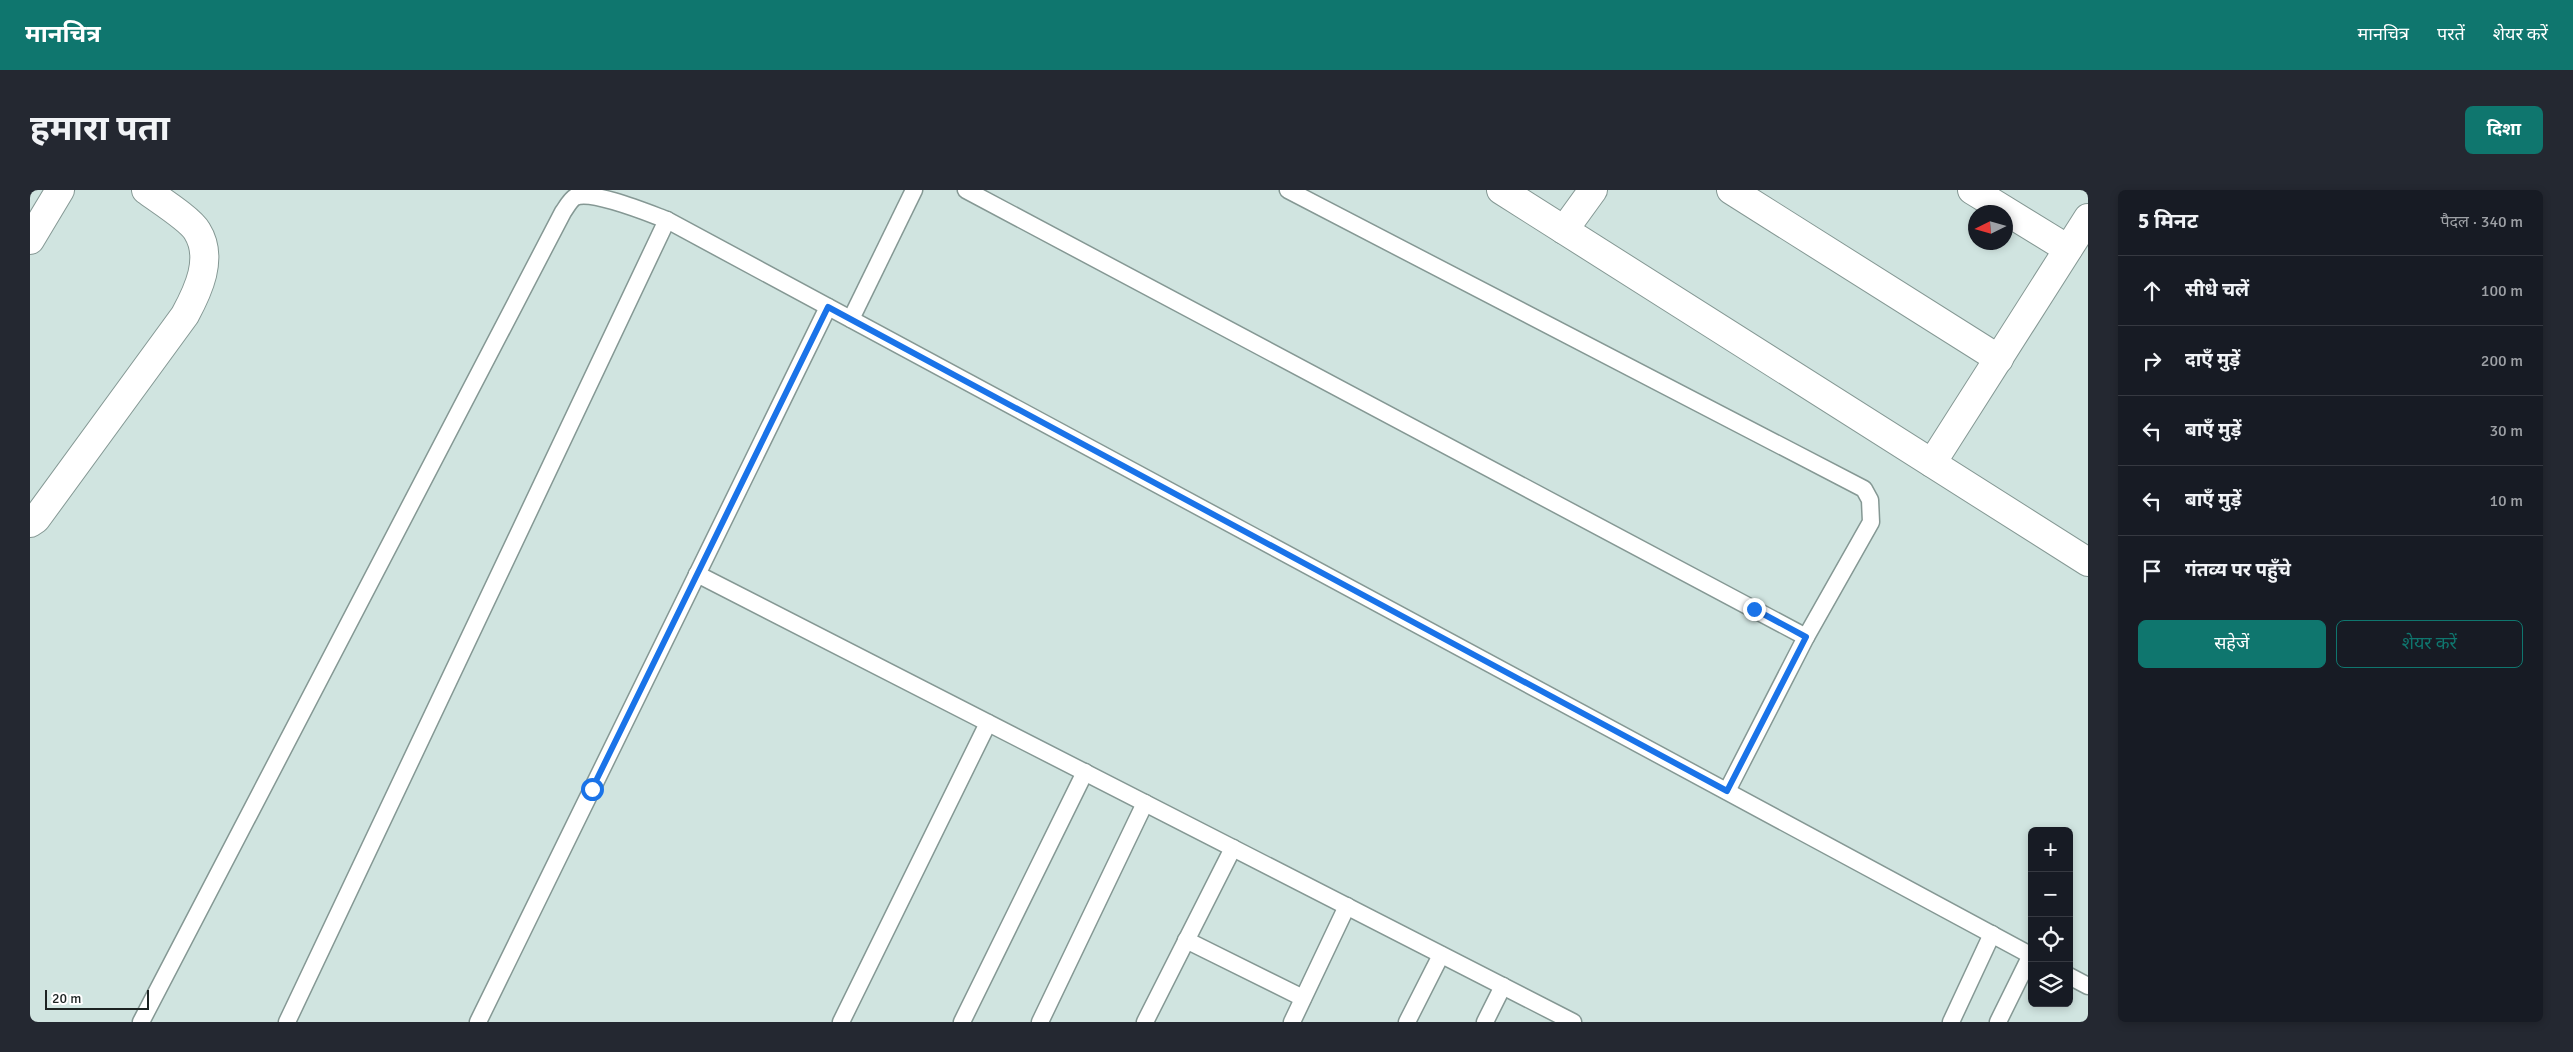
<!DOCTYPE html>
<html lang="hi">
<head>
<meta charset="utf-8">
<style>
	body { margin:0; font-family:Signika,"Noto Sans Devanagari",sans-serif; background:#242831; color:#f1f3f6 }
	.controls { position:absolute; right:15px; bottom:15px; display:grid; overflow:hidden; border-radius:8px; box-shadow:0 2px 8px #0003 }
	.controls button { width:45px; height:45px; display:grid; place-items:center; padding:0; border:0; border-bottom:1px solid #363941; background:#171b24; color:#f1f3f6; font:25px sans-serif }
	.compass { position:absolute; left:1938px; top:15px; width:45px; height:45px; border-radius:50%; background:#171b24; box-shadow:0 2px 8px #0003; rotate:265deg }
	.scale { position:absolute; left:15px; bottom:12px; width:104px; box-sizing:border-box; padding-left:5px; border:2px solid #1c2322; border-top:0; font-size:14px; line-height:18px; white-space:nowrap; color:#1c2322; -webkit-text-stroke:4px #fff; paint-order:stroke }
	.stop { position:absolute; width:15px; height:15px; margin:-11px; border:4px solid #1a73e8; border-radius:50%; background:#fff }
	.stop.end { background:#1a73e8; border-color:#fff; box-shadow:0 1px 5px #0008 }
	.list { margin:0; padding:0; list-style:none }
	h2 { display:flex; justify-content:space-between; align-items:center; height:65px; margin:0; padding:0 20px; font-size:21px }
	h2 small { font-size:16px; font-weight:400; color:#9ea1a6 }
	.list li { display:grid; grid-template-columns:32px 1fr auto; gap:15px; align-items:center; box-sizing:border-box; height:70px; padding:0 20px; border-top:1px solid #363941 }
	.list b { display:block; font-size:19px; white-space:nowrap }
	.list em { font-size:16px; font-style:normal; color:#9ea1a6 }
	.actions { display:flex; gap:10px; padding:15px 20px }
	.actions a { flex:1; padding:11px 0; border:1px solid #0f766e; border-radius:8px; text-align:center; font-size:18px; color:#0f766e }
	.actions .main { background:#0f766e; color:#fff }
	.icon { flex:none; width:28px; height:28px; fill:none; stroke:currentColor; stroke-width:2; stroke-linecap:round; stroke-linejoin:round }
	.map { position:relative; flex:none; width:2058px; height:832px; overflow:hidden; border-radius:8px }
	header { display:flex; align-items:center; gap:30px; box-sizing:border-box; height:70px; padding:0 25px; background:#0f766e; color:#fff }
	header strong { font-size:24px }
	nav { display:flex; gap:28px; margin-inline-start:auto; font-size:18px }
	.intro { display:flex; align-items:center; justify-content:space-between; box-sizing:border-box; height:120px; padding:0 30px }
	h1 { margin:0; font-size:35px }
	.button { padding:12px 22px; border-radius:8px; background:#0f766e; color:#fff; font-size:18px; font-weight:700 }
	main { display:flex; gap:30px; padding:0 30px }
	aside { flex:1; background:#171b24; border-radius:8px; box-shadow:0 2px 8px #0003 }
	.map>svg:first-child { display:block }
</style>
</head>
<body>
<header>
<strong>मानचित्र</strong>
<nav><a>मानचित्र</a><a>परतें</a><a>शेयर करें</a></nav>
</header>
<div class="intro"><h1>हमारा पता</h1><a class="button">दिशा</a></div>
<main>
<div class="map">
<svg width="2058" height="832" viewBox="0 0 2058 832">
	<rect width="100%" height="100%" fill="#d0e4e0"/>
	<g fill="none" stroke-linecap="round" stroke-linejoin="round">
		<defs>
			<g id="service">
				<path d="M936,0L1776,447"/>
				<path d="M1258,0L1834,299L1840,310L1841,332L1776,447L1697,601"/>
				<path d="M821,129L884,0"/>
				<path d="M667,384L1543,832"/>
				<path d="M1156,750L1273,808"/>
				<path d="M2039,786L2058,796"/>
				<path d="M111,832L533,22C536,18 540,10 545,7C563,0 618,23 637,30L2002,766"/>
				<path d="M257,832L637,30"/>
				<path d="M448,832L798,117"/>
				<path d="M811,832L958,533"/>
				<path d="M932,832L1055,582"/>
				<path d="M1010,832L1115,613"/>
				<path d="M1115,832L1203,658"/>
				<path d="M1262,832L1317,716"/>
				<path d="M1377,832L1411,765"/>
				<path d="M1455,832L1473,796"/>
				<path d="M1921,832L1962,744"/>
				<path d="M1968,832L2001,765"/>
			</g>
			<g id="minor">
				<path d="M1471,0L2058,372"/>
				<path d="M1701,0L1969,169"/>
				<path d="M1942,0L2038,59"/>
				<path d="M1534,40L1563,0"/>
				<path d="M0,50L30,0"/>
				<path d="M1902,273L2058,28"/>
				<path d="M0,333L6,329L155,125C168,101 184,68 167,41C160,29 128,9 116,0"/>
			</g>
		</defs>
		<use href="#service" stroke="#859894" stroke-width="19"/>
		<use href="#minor" stroke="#859894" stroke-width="30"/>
		<use href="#service" stroke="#fff" stroke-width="16"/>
		<use href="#minor" stroke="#fff" stroke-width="28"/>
	</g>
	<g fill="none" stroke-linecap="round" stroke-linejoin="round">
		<path stroke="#1a73e8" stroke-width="6" d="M562,599L798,117L1697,601L1776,447L1724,419"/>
	</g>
</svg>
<div class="controls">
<button>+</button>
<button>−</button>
<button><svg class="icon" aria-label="locate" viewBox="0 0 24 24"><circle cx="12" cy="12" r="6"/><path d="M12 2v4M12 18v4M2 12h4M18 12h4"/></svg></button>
<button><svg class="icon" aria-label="layers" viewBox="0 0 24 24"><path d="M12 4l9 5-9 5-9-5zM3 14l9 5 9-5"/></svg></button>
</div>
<svg class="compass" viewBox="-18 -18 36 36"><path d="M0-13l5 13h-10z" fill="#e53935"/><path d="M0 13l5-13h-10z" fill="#9ea1a6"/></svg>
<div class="scale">20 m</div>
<div class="stop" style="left:562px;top:599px"></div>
<div class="stop end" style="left:1724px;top:419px"></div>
</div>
<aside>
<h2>5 मिनट<small>पैदल · 340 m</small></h2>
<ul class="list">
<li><svg class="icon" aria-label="ahead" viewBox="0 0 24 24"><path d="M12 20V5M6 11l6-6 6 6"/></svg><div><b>सीधे चलें</b></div><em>100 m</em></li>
<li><svg class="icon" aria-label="right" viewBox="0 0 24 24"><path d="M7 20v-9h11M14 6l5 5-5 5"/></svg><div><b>दाएँ मुड़ें</b></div><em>200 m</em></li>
<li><svg class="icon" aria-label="left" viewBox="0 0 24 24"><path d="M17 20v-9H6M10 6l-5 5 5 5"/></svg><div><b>बाएँ मुड़ें</b></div><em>30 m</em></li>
<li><svg class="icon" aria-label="left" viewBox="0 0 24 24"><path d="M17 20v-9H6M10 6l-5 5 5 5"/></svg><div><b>बाएँ मुड़ें</b></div><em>10 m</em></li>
<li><svg class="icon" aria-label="arrive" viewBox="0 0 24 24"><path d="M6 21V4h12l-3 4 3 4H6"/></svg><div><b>गंतव्य पर पहुँचे</b></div></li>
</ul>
<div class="actions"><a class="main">सहेजें</a><a>शेयर करें</a></div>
</aside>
</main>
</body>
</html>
